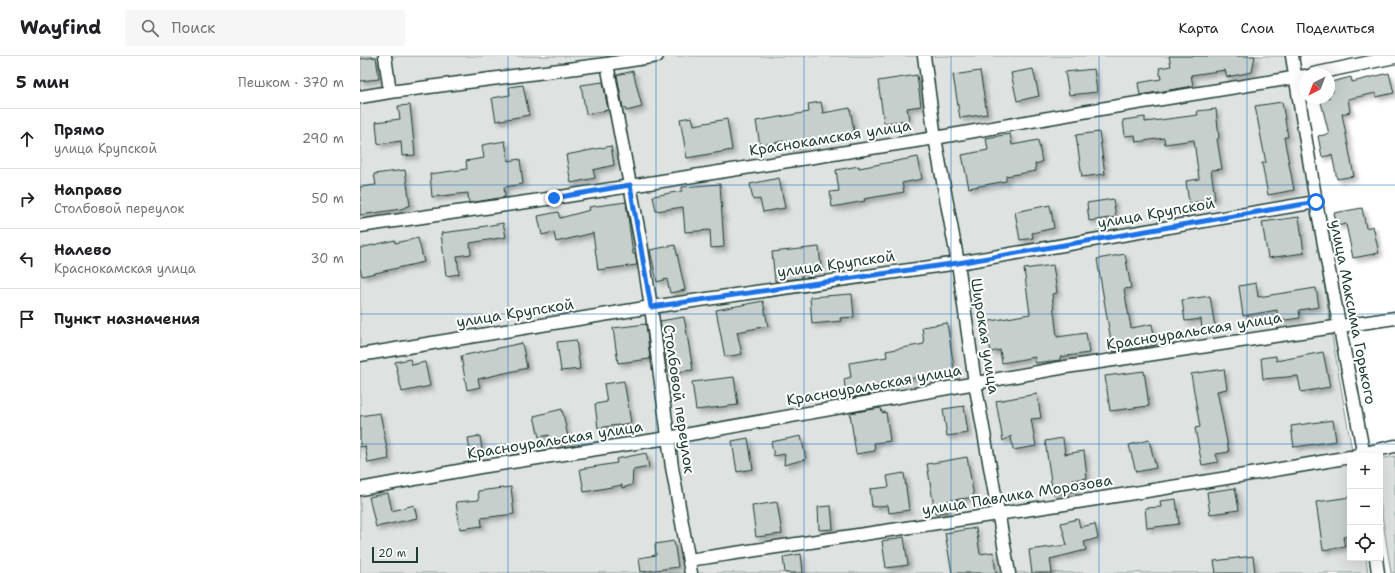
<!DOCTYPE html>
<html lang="ru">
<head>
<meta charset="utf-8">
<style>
	body { margin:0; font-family:"Shantell Sans",sans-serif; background:#f6f6f6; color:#202124 }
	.controls { position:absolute; right:12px; bottom:12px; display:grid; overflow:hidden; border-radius:0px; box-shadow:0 4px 16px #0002 }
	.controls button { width:36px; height:36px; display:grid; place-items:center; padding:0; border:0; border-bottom:1px solid #e0e0e0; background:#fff; color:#202124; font:20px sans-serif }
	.compass { position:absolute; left:939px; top:12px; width:36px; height:36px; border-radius:50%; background:#fff; box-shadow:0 4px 16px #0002; rotate:222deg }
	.scale { position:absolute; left:12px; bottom:10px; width:46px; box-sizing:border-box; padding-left:4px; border:2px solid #1f3d34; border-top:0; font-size:11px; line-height:14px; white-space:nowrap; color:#1f3d34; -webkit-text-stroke:3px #fff; paint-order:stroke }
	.stop { position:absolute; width:12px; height:12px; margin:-9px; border:3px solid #1a73e8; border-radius:50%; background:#fff }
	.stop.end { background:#1a73e8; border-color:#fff; box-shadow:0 1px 4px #0008 }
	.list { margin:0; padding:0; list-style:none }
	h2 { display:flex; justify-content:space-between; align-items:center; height:52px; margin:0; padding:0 16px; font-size:17px }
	h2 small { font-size:13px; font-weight:400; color:#757577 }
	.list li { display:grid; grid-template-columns:26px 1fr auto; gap:12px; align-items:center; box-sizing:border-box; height:60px; padding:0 16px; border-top:1px solid #e0e0e0 }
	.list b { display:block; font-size:15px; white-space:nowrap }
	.list p { margin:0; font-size:13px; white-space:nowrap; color:#757577 }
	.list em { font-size:13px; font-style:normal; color:#757577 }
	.icon { flex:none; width:22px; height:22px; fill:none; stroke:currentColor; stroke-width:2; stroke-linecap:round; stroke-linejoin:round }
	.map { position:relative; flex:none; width:1035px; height:517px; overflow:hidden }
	header { display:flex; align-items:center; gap:24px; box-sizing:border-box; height:56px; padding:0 20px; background:#fff; border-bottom:1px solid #e0e0e0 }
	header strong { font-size:19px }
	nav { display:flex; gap:22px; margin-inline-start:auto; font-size:14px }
	.search { width:280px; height:36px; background:#f6f6f6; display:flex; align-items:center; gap:10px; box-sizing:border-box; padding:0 14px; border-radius:0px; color:#757577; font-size:15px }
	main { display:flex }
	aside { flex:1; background:#fff }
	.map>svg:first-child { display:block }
</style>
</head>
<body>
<header>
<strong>Wayfind</strong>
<div class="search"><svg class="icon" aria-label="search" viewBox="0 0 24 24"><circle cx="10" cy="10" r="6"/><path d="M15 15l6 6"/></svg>Поиск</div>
<nav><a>Карта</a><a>Слои</a><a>Поделиться</a></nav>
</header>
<main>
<aside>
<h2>5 мин<small>Пешком · 370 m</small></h2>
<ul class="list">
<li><svg class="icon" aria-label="ahead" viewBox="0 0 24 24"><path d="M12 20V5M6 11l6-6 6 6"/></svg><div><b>Прямо</b><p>улица Крупской</p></div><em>290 m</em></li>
<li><svg class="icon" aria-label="right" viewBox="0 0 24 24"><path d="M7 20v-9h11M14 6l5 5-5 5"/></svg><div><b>Направо</b><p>Столбовой переулок</p></div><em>50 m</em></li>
<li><svg class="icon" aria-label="left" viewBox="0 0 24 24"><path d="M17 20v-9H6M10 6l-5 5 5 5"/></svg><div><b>Налево</b><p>Краснокамская улица</p></div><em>30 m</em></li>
<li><svg class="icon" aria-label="arrive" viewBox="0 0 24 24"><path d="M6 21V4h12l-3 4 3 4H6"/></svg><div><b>Пункт назначения</b></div></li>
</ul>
</aside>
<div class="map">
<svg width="1035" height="517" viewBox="0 0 1035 517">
	<defs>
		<filter id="shadow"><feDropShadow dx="3.5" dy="3.5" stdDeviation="2" flood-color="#0004"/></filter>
	</defs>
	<rect width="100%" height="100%" fill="#fff"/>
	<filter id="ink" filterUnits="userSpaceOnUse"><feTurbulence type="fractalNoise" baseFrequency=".025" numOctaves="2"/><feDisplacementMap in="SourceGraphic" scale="8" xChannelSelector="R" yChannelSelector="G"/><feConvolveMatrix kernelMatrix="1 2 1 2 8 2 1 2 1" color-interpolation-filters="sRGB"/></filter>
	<g filter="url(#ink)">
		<g fill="#dee3e2" stroke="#7e908b">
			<path d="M0,0H941L932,15L972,280L993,400H990V502H1006L1008,517H0Z"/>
			<path d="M1035,400V517H1031L1020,446V403Z"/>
		</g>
		<g fill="#c7cfcc" stroke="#1f3d34" filter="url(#shadow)">
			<path d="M809,0H895L892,16L867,21L865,14L831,19L833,30L780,39L778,27L801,23L799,12L811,10Z"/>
			<path d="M16,1L19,23L0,25V3Z"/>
			<path d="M673,13L679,40L657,45L651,17Z"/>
			<path d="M734,13L737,36L709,39L705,16Z"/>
			<path d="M273,15L282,51L266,55L265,52H263L257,19Z"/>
			<path d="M620,15L627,58L600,62L593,19Z"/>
			<path d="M1029,17L1034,37L1016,41V37L988,43L990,56L982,58L994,120L977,123L972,99L962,101L958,80L969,78L960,42H969V36H973L971,26L991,21L992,26Z"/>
			<path d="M557,19L561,50L547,52L549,64L524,67L518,25Z"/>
			<path d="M243,26L248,54L226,58L221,29Z"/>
			<path d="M163,29L169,59L136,65L132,42L150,39L149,31Z"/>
			<path d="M461,46L463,57L490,52L494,76L444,86L445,89L428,92L424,85L400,89L396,65L449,56L448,48Z"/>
			<path d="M922,46L928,81H924L934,134L908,139L902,107H906L895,50Z"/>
			<path d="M50,49L55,99L42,100L41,85L18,88L16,66L40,63L38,50Z"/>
			<path d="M856,53L859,82L857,83L862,113L851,114L855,143L829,147L826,125L839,123L834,84L805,88L804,82L776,86L775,79L765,80L763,64L785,61V66L838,59L837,55Z"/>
			<path d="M332,61L334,69L367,63L372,94L327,102L320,63Z"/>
			<path d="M739,76L745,118L722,121L716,79Z"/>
			<path d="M650,78L652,89L678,84L682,106L675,108L676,115L646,120V125L609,132L602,99L628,94L626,82Z"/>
			<path d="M145,85L148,105L160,103L163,128L144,131L145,141L109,147L108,137L72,141L70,118L107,113L106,105L124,102L122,89Z"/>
			<path d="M251,90L254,109L233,114L235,122L211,127L206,99Z"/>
			<path d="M558,101L562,123L542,127L544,136L504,143L505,145L472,151L470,136L479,135L476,114L499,110V112Z"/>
			<path d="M45,114L50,149L41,153L0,159V131L16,129L14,118Z"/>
			<path d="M419,122L425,152L403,156L400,143L393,144L390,128Z"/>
			<path d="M360,128L364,191L351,192L350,174L325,176L323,151L296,155L293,140L322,135V131Z"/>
			<path d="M753,143L756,161L729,165L727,147Z"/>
			<path d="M266,146L273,198H275L277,209L238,214L233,177L196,186L194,176L182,179L178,160L198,156L200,162L230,154L229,151Z"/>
			<path d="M690,149L694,172L672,177L673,182L660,184L655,156Z"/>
			<path d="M1002,152L1006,172L1013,170L1019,197L993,202L986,168L977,170L974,157Z"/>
			<path d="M939,161L944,197L908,202L902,166Z"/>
			<path d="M143,167L146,181L110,187L111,198L97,200L99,218L86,220L81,177L120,172V171Z"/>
			<path d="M58,182L64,206L2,220L0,212V192L35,184V187Z"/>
			<path d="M315,189L325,234L310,237L307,223L297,226L290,194Z"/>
			<path d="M459,191L461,213L441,215L442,222L415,225L412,196Z"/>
			<path d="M765,198L771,232L764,233L771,272L792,268L796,289L753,296L737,203Z"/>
			<path d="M693,209L697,237L692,238L697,281L726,277L729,297L700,301V304L675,307V301L642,307L640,294L631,296L625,266L670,258L664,213Z"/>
			<path d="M896,227L898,241L956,232L959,251L939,254L940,262L918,265L917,254L883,260L879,230Z"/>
			<path d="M492,238L494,261L480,262L481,265L452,268L450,241Z"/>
			<path d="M850,240L855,272L842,274L841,263L825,265L822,244Z"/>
			<path d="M403,245L408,270L377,276L382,298L365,301L356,254Z"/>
			<path d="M324,261L333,314L308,317L300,265Z"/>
			<path d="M587,267L595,318L569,322V319L517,329L518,337L488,342V340H486L484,323L491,321L489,307L527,301L526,295L564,288L562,271Z"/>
			<path d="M286,268L290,303L258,307L253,272Z"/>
			<path d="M216,284L220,313L201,315L197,286Z"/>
			<path d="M162,287L167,312L118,323L120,331L107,334L101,300Z"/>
			<path d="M963,296L970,331L941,336L938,320L903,323L901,302L916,300V305Z"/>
			<path d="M50,303L52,309L65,306L70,330L42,336L35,306Z"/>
			<path d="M864,313L867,333L857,335L869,396L856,398L858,406L842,409L835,372L840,371L831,318Z"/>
			<path d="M784,315L789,350L750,355L745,320Z"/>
			<path d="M374,321L378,349L336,354L332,326Z"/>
			<path d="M264,325L271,367L238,372L235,348L247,346L244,328Z"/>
			<path d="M677,338L681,362L671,363L676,390L653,394L651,380L643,385L636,345Z"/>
			<path d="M604,350L608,377L587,380L583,353Z"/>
			<path d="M521,352L522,357L526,356L530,385L514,387L515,395L496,398L490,357Z"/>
			<path d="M202,353L209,386L191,390L189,379L179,381L174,360Z"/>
			<path d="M20,357L29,403L8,407L5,390L0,391V360Z"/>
			<path d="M973,364L976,385L934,391L931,370Z"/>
			<path d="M120,380L122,395L110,396L108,382Z"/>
			<path d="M441,380L446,403L424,409L425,398L414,400L411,386Z"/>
			<path d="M388,382L393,413L377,416L372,385Z"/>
			<path d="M703,382L705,398L724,395L727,422L713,424L715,435L693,438L685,385Z"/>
			<path d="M789,384L796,412L776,416L769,389Z"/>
			<path d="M286,397L289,411L273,414L272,429L262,432V429L224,436L220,413L257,407L256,403Z"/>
			<path d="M607,401L614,441L586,445L588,456L575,457L567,408Z"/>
			<path d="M544,417L549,454L529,457L528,449L512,451L510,433L529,431L527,420Z"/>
			<path d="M151,431L154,458L121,462L122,470L100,473L96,446L119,444L118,435Z"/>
			<path d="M875,432L879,454L850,458L847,436Z"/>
			<path d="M28,437L32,455L54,449L57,462L16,471L9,441Z"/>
			<path d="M990,441V480L983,481L985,491L963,494L956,446Z"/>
			<path d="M816,443L819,468L787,472L785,452L801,451L800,445Z"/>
			<path d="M417,446L422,478L396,481L392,450Z"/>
			<path d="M471,450L473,473L459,474L458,451Z"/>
			<path d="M718,463L720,471L735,468L738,482L724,486L726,494L690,503L692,517H672L669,494L707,489L701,467Z"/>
			<path d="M616,472L620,498L633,496L636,517H592L585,477Z"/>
			<path d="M544,481L548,509L526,512L522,485Z"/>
			<path d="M314,485L318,511L281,516L279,502L296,499L295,488Z"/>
			<path d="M441,498L443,517H425L423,501Z"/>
			<path d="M893,500L895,517H856L854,505Z"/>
		</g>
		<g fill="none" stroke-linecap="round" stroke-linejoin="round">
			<defs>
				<g id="street">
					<path d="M25,0L30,36"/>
					<path d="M564,0L575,82L598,207L615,327L649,517"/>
					<path d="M932,0L956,146L1004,400"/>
					<path d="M247,8L281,187L291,251L312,411L331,517"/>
					<path d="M953,18L1035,1"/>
					<path d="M0,41L30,36L247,8L297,0"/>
					<path d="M0,170L194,142L575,82L734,54L945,20"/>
					<path d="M0,299L291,251L598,207L956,146"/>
					<path d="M996,399L1035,390"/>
					<path d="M0,433L120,411L308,382L706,311L1035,262"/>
					<path d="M1016,502L1018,517"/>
					<path d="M329,504C550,471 770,440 990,401"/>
				</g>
			</defs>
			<use href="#street" stroke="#1f3d34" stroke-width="15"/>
			<use href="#street" stroke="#fff" stroke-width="12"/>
		</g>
	</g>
	<g fill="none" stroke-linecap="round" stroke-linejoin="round" filter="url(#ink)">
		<path stroke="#1a73e8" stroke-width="5" d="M194,142L270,129L291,251L598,207L956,146"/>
	</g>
	<path fill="none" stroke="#1f6fb2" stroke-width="1" stroke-opacity="0.55" d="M148,0V517M296,0V517M444,0V517M591,0V517M739,0V517M887,0V517M0,129H1035M0,258H1035M0,388H1035"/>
	<g text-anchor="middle" stroke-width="4" stroke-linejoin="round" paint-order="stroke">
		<g font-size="15" fill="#1f3d34" stroke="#fff">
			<text transform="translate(470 82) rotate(-9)" y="5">Краснокамская улица</text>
			<text transform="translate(796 157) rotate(-10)" y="5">улица Крупской</text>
			<text transform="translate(476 208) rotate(-8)" y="5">улица Крупской</text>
			<text transform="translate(993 256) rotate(79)" y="5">улица Максима Горького</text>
			<text transform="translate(155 257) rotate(-9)" y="5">улица Крупской</text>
			<text transform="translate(834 275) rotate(-9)" y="5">Красноуральская улица</text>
			<text transform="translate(625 280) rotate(81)" y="5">Широкая улица</text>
			<text transform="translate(514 329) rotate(-10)" y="5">Красноуральская улица</text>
			<text transform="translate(319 343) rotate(82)" y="5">Столбовой переулок</text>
			<text transform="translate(195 384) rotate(-9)" y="5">Красноуральская улица</text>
			<text transform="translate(657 439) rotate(-9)" y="5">улица Павлика Морозова</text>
		</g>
	</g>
</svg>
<div class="controls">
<button>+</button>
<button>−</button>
<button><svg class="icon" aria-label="locate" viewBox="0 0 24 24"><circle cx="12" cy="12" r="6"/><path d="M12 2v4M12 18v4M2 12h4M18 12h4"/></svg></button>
</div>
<svg class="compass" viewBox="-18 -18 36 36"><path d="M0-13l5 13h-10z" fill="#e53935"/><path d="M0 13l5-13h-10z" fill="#757577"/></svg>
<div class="scale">20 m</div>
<div class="stop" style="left:956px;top:146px"></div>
<div class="stop end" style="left:194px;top:142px"></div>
</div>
</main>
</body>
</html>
